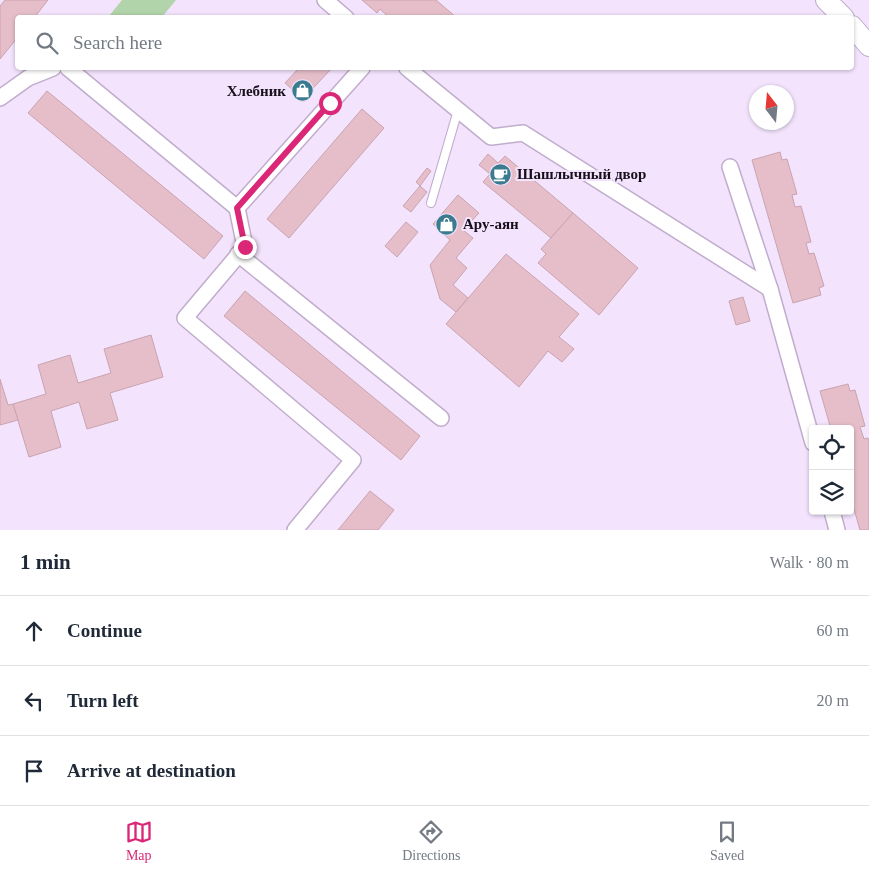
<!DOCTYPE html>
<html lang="en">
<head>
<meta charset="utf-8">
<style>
	body { margin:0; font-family:Georgia,serif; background:#f2f2f3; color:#1f2937 }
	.controls { position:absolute; right:15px; bottom:15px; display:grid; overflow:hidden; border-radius:5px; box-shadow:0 1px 4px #0004 }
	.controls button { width:45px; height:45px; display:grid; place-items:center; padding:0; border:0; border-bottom:1px solid #e0e1e3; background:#fff; color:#1f2937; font:25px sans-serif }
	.compass { position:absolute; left:749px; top:85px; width:45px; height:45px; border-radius:50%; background:#fff; box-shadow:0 1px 4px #0004; rotate:344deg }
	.stop { position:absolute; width:15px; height:15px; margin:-11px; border:4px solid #db2777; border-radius:50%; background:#fff }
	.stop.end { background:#db2777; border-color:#fff; box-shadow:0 1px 5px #0008 }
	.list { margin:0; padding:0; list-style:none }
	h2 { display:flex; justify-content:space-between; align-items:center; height:65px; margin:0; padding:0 20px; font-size:21px }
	h2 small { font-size:16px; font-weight:400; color:#747a83 }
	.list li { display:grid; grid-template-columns:32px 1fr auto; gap:15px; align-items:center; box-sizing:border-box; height:70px; padding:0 20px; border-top:1px solid #e0e1e3 }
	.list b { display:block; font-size:19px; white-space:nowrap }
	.list em { font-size:16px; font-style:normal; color:#747a83 }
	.icon { flex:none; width:28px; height:28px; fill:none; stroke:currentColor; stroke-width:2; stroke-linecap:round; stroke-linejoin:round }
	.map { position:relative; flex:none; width:869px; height:530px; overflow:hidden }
	.search { position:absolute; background:#fff; box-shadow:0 1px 4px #0004; left:15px; right:15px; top:15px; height:55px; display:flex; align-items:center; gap:12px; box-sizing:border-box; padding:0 18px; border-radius:5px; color:#747a83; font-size:19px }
	.sheet { height:275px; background:#fff }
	nav { display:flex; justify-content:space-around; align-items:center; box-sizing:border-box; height:70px; border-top:1px solid #e0e1e3; background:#fff; font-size:14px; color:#747a83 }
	nav a { display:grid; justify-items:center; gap:2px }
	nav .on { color:#db2777 }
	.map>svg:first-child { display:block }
</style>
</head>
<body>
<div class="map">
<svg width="869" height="530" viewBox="0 0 869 530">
	<rect width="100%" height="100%" fill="#f3e3fd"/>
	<path fill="#b2d4aa" d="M122,0H176L162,17H111L109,16Z"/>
	<g fill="#e6beca" stroke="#c9a3af">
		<path d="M5,0H48L34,18H18V37L0,59V6Z"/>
		<path d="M362,0H436L457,18H390L380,9L377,13Z"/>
		<path d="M299,68H332L303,99L285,83Z"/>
		<path d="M47,91L223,236L204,259L28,113Z"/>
		<path d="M362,109L384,128L289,238L267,219Z"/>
		<path d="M780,152L782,160L787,159L797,194L792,195L795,207L801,206L811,242L806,243L809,254L814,253L824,286L819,288L821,295L793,303L752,160Z"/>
		<path d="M488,154L498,163L505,156L573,213L551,238L483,182L490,174L479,165Z"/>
		<path d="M427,168L431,171L420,186L416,182Z"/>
		<path d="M420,186L427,192L411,212L403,206Z"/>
		<path d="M458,195L479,213L463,230L473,238L456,258L467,268L453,285L468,298L456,312L440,299L430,265L450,240L433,224Z"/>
		<path d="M573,213L638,268L599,315L538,263L546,254L541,249Z"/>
		<path d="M406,222L418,232L397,257L385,246Z"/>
		<path d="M506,254L579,314L559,337L574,349L562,362L548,351L519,387L446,324Z"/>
		<path d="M245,291L420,436L401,460L224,316Z"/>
		<path d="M743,297L750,321L736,325L729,301Z"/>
		<path d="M151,335L163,377L110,393L118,420L87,429L79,402L51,411L61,447L29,457L13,404L46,394L38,365L70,355L78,383L111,373L104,349Z"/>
		<path d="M0,379L8,405L13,404L18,420L0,425Z"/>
		<path d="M848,384L850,391L855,390L865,426L860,427L864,439L868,438L869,440V530H860L850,495V429H831L820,391Z"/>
		<path d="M370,491L394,510L378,530H338Z"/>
	</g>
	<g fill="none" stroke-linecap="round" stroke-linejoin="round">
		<defs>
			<path id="lane" d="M431,203L458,110"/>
			<g id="street">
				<path d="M325,0L346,18"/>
				<path d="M68,68L237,208"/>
				<path d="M407,68L491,137L523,133L770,289"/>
				<path d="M0,98L28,78L53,68"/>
				<path d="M730,167L770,289L813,443"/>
				<path d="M238,254L441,418"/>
				<path d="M832,511L837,530"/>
				<path d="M295,530L353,460L185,318L245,247L237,208L362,68"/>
			</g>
			<g id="secondary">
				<path d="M826,0L844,18"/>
				<path d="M852,26L869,46"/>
			</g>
		</defs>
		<use href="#lane" stroke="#c0adcc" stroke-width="10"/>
		<use href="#street" stroke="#c0adcc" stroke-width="18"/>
		<use href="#secondary" stroke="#c0adcc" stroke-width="22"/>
		<use href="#lane" stroke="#fff" stroke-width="8"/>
		<use href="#street" stroke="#fff" stroke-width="15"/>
		<use href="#secondary" stroke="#fff" stroke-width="20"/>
	</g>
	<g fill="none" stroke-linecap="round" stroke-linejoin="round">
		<path stroke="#db2777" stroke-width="6" d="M245,247L237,208L330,103"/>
	</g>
	<defs>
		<symbol id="shop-disc" viewBox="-11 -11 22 22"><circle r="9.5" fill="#3b7b8f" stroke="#f3e3fd"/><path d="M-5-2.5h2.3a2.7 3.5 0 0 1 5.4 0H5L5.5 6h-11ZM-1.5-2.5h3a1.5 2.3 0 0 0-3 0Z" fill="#fff"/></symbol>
		<symbol id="cafe-disc" viewBox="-11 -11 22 22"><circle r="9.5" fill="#3b7b8f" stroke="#f3e3fd"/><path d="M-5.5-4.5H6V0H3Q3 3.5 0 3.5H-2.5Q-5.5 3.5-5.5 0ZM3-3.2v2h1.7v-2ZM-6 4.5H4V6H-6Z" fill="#fff"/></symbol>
	</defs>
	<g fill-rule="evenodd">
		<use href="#shop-disc" x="290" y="78" width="25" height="25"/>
		<use href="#cafe-disc" x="488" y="162" width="25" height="25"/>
		<use href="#shop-disc" x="434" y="212" width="25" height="25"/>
	</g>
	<g text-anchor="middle" stroke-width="4" stroke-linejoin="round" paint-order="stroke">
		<g font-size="15" font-weight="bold" fill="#17101b" stroke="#f3e3fd" text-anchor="start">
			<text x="286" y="96" text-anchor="end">Хлебник</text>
			<text x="517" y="179">Шашлычный двор</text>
			<text x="463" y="229">Ару-аян</text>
		</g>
	</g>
</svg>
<div class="controls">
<button><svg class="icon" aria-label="locate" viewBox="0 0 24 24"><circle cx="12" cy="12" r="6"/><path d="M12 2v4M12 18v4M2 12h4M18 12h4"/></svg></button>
<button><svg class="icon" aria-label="layers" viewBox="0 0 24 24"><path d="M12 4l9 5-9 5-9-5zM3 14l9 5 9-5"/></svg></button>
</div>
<svg class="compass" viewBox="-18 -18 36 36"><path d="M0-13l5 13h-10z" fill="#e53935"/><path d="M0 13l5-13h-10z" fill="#747a83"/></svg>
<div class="stop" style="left:330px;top:103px"></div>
<div class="stop end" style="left:245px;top:247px"></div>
<div class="search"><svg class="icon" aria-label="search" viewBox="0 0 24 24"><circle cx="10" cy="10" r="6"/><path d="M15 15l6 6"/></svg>Search here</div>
</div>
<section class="sheet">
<h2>1 min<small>Walk · 80 m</small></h2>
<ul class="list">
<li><svg class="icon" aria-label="ahead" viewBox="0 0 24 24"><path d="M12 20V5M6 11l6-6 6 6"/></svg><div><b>Continue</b></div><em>60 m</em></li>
<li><svg class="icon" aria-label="left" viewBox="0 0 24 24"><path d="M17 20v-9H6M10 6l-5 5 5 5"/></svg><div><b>Turn left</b></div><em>20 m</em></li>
<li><svg class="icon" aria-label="arrive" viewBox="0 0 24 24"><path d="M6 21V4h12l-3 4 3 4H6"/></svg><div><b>Arrive at destination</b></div></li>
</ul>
</section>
<nav>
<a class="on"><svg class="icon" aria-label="map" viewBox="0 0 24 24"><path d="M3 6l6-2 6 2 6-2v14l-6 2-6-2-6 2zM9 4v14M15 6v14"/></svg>Map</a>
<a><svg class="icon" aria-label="directions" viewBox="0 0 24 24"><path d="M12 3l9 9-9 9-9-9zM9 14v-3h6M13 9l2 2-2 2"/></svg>Directions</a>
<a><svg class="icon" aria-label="saved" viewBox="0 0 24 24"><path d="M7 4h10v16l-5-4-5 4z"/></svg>Saved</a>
</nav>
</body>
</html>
